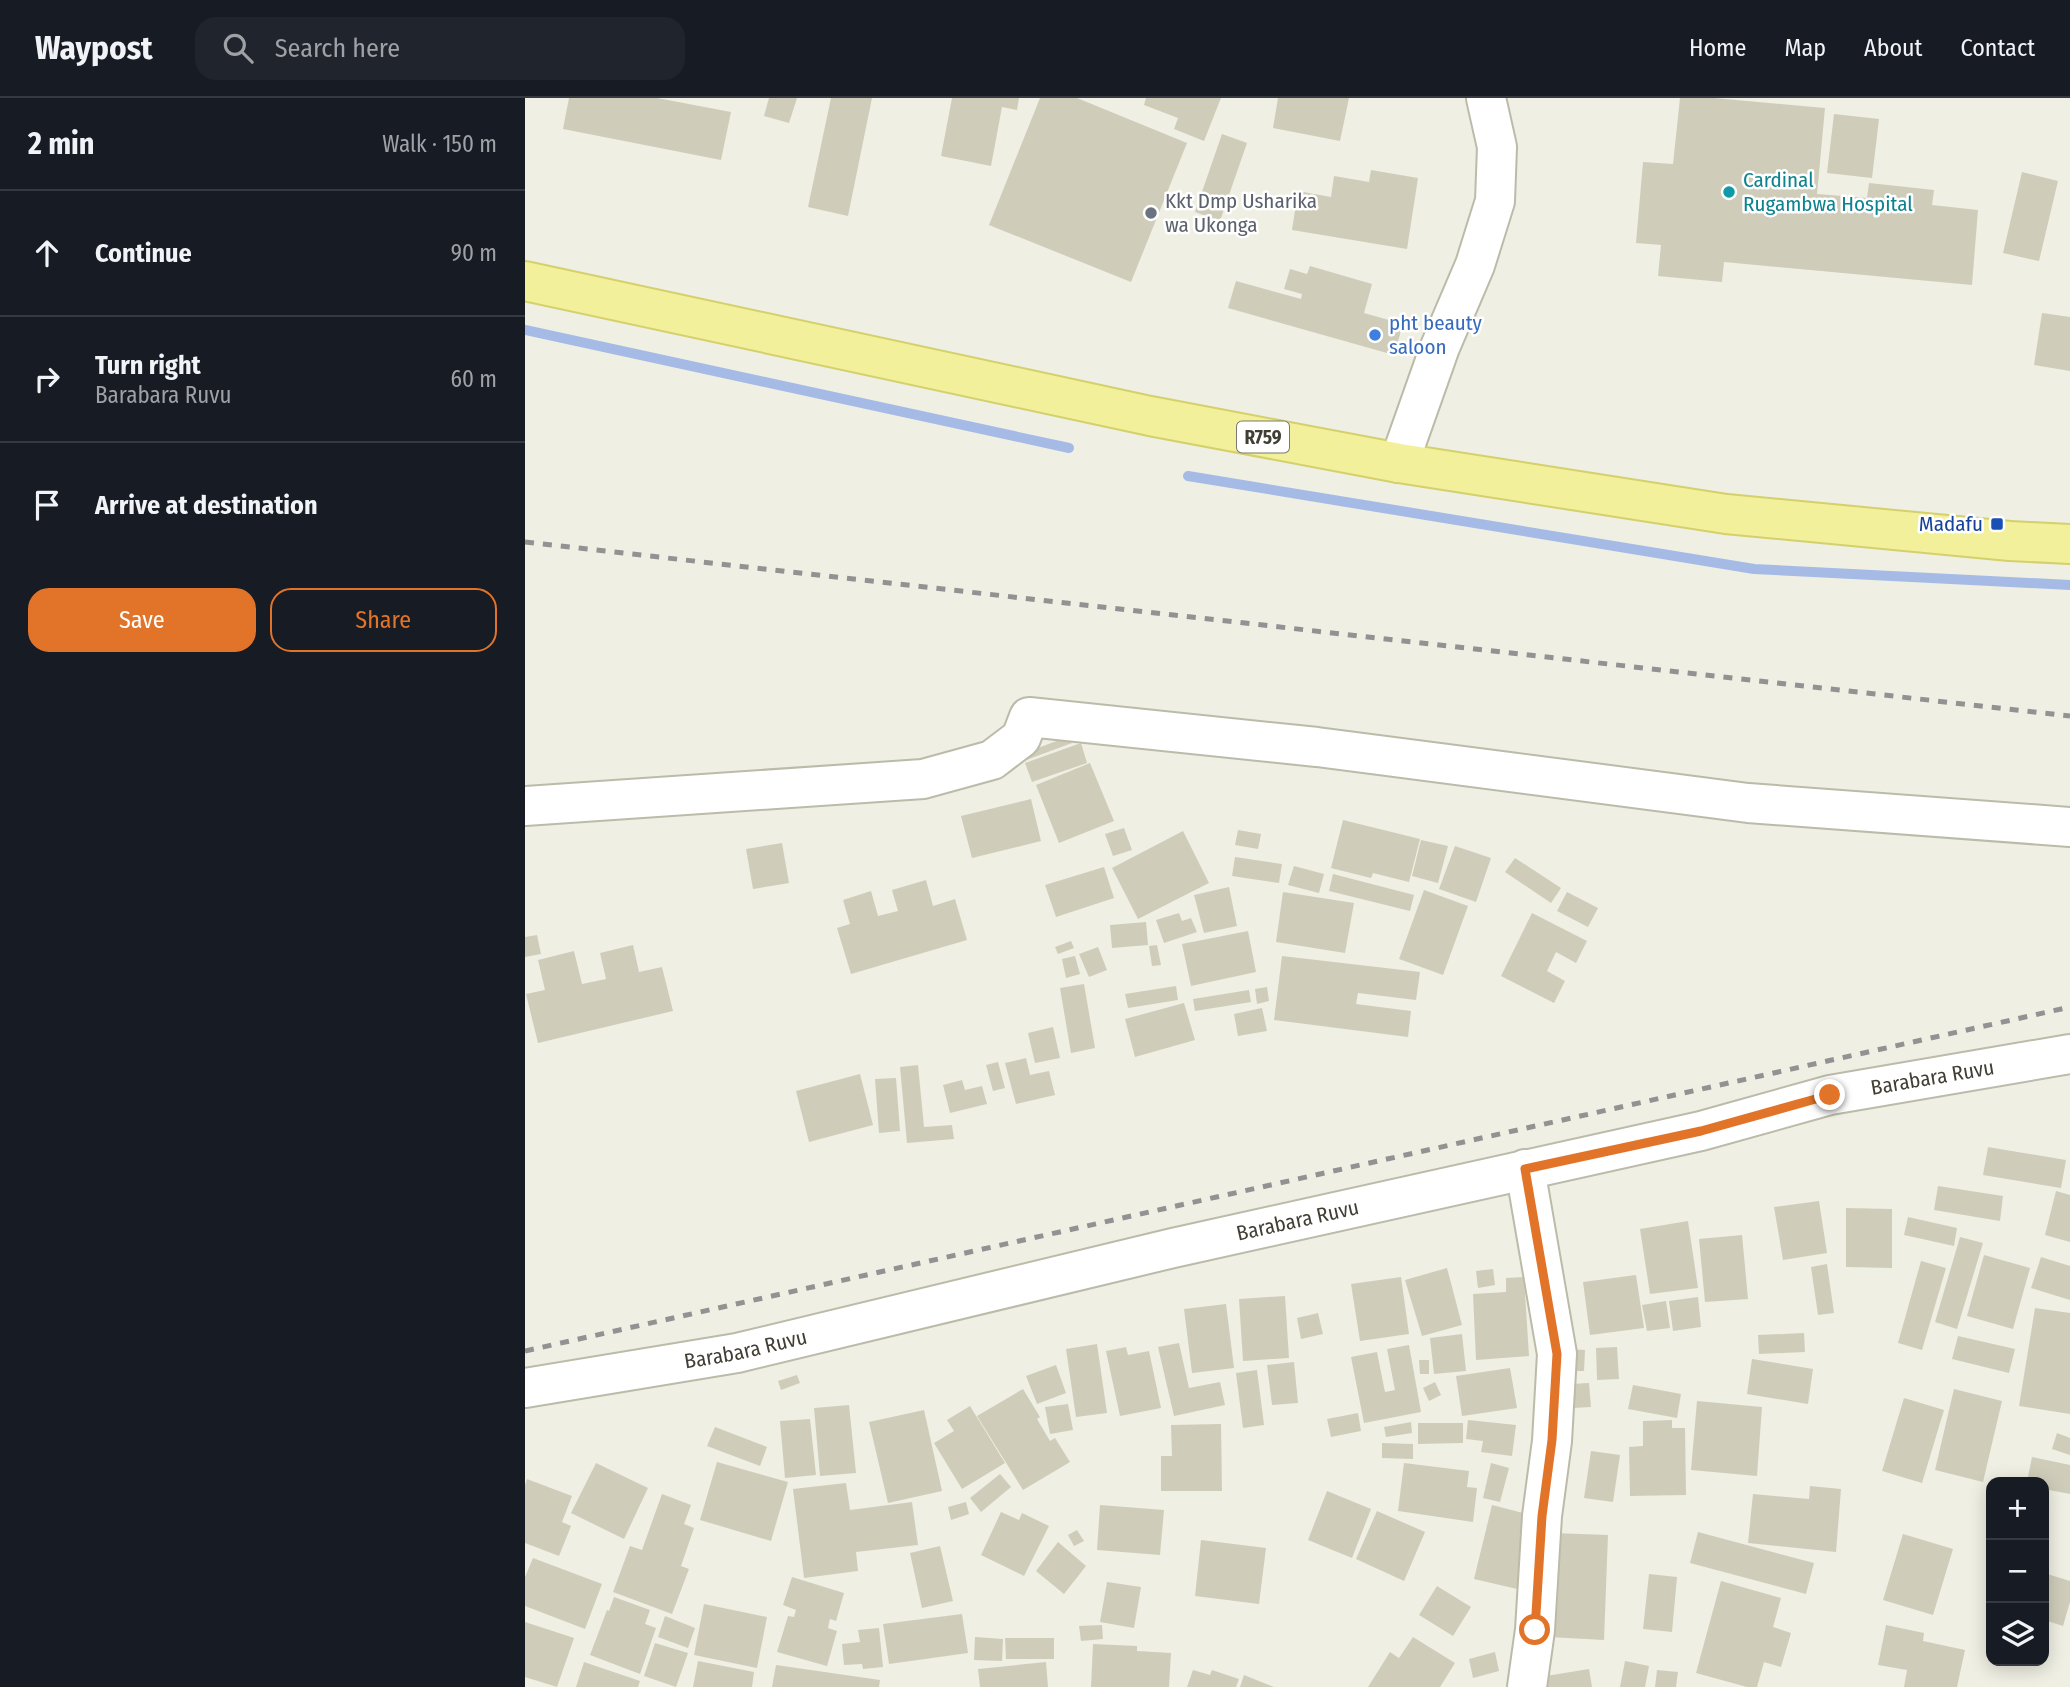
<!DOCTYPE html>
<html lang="en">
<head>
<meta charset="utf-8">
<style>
	body { margin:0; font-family:"Fira Sans Condensed",sans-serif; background:#20242c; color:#f1f3f6 }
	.controls { position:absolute; right:21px; bottom:21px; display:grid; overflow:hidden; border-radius:14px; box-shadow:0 4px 18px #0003 }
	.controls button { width:63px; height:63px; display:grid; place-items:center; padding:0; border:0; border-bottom:2px solid #363941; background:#171b24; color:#f1f3f6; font:35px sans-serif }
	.stop { position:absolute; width:21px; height:21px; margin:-16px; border:5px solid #e17429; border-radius:50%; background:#fff }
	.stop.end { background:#e17429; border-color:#fff; box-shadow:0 2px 7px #0008 }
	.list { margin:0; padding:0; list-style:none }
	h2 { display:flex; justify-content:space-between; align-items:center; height:91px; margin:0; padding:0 28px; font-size:30px }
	h2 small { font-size:23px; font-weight:400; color:#9ea1a6 }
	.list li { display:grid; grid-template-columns:46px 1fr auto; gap:21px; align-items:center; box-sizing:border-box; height:126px; padding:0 28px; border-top:2px solid #363941 }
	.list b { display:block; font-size:26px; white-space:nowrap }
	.list p { margin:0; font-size:23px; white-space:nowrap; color:#9ea1a6 }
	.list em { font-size:23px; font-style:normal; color:#9ea1a6 }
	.actions { display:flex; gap:14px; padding:21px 28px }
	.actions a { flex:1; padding:16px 0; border:2px solid #e17429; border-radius:21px; text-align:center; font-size:24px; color:#e17429 }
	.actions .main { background:#e17429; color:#fff }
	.icon { flex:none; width:38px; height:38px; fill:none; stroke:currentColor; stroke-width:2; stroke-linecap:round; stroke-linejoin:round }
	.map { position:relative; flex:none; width:1545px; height:1589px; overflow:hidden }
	header { display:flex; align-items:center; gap:42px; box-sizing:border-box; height:98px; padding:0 35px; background:#171b24; border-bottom:2px solid #363941 }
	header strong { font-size:33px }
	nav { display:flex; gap:38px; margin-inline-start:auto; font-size:24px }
	.search { width:490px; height:63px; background:#20242c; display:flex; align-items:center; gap:18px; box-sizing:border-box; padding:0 24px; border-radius:21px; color:#9ea1a6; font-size:26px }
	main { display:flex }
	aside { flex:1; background:#171b24 }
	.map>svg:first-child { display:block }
</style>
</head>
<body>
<header>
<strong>Waypost</strong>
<div class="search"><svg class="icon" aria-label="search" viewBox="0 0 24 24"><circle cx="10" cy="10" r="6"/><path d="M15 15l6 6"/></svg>Search here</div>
<nav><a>Home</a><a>Map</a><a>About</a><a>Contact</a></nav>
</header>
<main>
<aside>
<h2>2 min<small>Walk · 150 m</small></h2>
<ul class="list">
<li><svg class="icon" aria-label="ahead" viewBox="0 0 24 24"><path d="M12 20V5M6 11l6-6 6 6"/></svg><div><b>Continue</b></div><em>90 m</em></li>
<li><svg class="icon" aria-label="right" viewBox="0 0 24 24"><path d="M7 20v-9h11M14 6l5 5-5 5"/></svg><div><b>Turn right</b><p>Barabara Ruvu</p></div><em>60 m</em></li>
<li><svg class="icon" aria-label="arrive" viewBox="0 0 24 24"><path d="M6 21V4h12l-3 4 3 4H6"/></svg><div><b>Arrive at destination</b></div></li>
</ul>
<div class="actions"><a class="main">Save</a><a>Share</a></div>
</aside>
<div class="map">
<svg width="1545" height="1589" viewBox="0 0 1545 1589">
	<rect width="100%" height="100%" fill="#efefe3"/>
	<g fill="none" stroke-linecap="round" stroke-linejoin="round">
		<g stroke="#a5bbe6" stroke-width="10">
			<path d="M0,232L544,350"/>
			<path d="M663,378L1229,471L1545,487"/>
		</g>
	</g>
	<g fill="#cfcdba">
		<path d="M44,0H132L206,14L196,62L38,31Z"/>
		<path d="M244,0H272L264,25L239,18Z"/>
		<path d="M306,0H347L323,118L283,109Z"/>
		<path d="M427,0H494L492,12L477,9L466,68L416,58Z"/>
		<path d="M515,0H552L662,45L606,184L464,127Z"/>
		<path d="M621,0H696L679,43L649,31L653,20L619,7Z"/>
		<path d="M753,0H824L815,43L748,30Z"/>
		<path d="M1155,0H1189L1300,10L1292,96L1342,100L1344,85L1409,92L1407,107L1453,112L1447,187L1199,164L1197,184L1133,178L1136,147L1111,145L1118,64L1148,66Z"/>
		<path d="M1309,16L1354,21L1347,80L1302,75Z"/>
		<path d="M697,36L722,45L695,123L670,114Z"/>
		<path d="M846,72L893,80L882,151L767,132L773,93L806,99L809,78L844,84Z"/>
		<path d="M1497,74L1533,83L1514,163L1478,155Z"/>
		<path d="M785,168L847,186L839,215L878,226L869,257L703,210L711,183L776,201L777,196L759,191L765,171L782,176Z"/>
		<path d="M1517,215L1545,219V273L1509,267Z"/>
		<path d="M545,638L547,645L496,664L494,657Z"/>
		<path d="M556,645L562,665L507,684L500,665Z"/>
		<path d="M565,665L589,723L534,745L511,687Z"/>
		<path d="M506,701L516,743L447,760L436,718Z"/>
		<path d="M818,722L895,741L884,784L848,775L846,780L806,770Z"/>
		<path d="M599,730L607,752L588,758L580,736Z"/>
		<path d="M713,732L736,736L733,751L710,747Z"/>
		<path d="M658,733L684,785L613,821L587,770Z"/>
		<path d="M896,742L923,748L913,785L887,778Z"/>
		<path d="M257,745L264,785L228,791L221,751Z"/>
		<path d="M930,748L966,760L951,804L914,791Z"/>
		<path d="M710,759L757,766L754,785L707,778Z"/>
		<path d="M990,760L1036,790L1026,805L980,774Z"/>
		<path d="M769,768L799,776L794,795L763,787Z"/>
		<path d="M579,769L589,800L531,819L520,787Z"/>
		<path d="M808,776L889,797L885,813L804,793Z"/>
		<path d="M401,782L408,808L430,801L442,842L326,876L312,830L325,826L318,802L346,793L353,818L373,813L367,792Z"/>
		<path d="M704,789L712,828L679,835L669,797Z"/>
		<path d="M899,792L943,808L918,877L874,861Z"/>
		<path d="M758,794L829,805L820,855L751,844Z"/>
		<path d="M1042,794L1073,810L1063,829L1032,813Z"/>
		<path d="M654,815L657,823L666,820L672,834L639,845L631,822Z"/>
		<path d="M1007,815L1062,843L1051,865L1031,854L1022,873L1040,883L1029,905L976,878Z"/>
		<path d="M621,824L623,847L587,850L585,827Z"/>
		<path d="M723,833L731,874L666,888L657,846Z"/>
		<path d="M12,837L16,856L0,859V839Z"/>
		<path d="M546,843L549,850L533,856L530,849Z"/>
		<path d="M108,847L114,874L137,869L148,913L13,945L1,896L20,892L13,862L49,853L57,886L81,881L75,855Z"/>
		<path d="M632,847L636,867L627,868L624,848Z"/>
		<path d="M573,849L582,872L564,879L554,856Z"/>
		<path d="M550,858L555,876L541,880L537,861Z"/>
		<path d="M757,858L895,874L891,902L833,895L831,906L886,913L883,939L749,922Z"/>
		<path d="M559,886L570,950L546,955L535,890Z"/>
		<path d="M651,888L653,902L603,910L600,896Z"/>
		<path d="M742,889L744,903L732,906L730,891Z"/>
		<path d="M724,892L726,904L670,913L668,901Z"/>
		<path d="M659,905L670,942L610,959L600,921Z"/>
		<path d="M737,910L742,933L713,938L709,916Z"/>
		<path d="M528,929L535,960L510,965L503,935Z"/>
		<path d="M501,960L505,977L524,973L530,997L491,1006L480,965Z"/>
		<path d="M473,964L480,990L468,993L461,967Z"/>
		<path d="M393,967L399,1029L427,1027L429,1041L382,1045L375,969Z"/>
		<path d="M335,976L348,1027L284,1044L271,993Z"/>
		<path d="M371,980L375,1033L354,1035L350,981Z"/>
		<path d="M437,982L440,992L457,988L462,1006L425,1015L418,987Z"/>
		<path d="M1463,1049L1541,1062L1536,1090L1458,1077Z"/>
		<path d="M1413,1088L1478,1098L1475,1123L1409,1112Z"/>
		<path d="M1531,1093L1545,1097V1144L1520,1137Z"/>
		<path d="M1294,1103L1302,1155L1258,1162L1249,1109Z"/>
		<path d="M1321,1110L1367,1111V1170L1321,1169Z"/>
		<path d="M1383,1119L1432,1130L1429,1148L1379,1137Z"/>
		<path d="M1163,1123L1173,1190L1125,1196L1115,1131Z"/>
		<path d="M1217,1137L1223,1201L1180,1204L1174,1141Z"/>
		<path d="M1435,1139L1458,1145L1432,1231L1410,1224Z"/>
		<path d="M1459,1157L1505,1170L1488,1231L1442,1218Z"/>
		<path d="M1516,1159L1545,1168V1202L1506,1190Z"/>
		<path d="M1396,1163L1421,1170L1397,1252L1373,1245Z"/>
		<path d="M1302,1166L1309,1215L1293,1217L1286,1169Z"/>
		<path d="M922,1170L937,1227L897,1238L880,1182Z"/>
		<path d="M968,1171L970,1187L953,1190L951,1173Z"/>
		<path d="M1111,1177L1119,1230L1065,1237L1058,1184Z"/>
		<path d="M876,1179L884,1236L835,1243L826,1186Z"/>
		<path d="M999,1179L1004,1258L951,1262L948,1196L981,1194V1180Z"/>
		<path d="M760,1198L764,1260L718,1263L714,1201Z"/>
		<path d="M1173,1199L1176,1229L1148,1233L1144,1203Z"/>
		<path d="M1141,1203L1145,1230L1122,1233L1117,1207Z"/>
		<path d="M701,1206L709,1270L667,1275L659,1211Z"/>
		<path d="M1510,1210L1545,1215V1316L1494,1308Z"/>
		<path d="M793,1215L798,1236L776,1241L772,1220Z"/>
		<path d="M1279,1235L1280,1254L1234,1256L1233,1237Z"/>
		<path d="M937,1236L941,1273L909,1276L905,1240Z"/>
		<path d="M1433,1238L1490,1251L1484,1275L1427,1261Z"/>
		<path d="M654,1245L664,1290L695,1284L700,1307L649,1318L633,1249Z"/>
		<path d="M572,1246L582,1315L551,1319L541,1251Z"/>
		<path d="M884,1247L896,1314L839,1325L826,1259L852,1254L860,1294L870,1292L862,1251Z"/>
		<path d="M601,1249L603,1257L624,1253L636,1310L595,1318L581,1253Z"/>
		<path d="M1092,1249L1094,1281L1072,1282L1071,1250Z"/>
		<path d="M1041,1251L1060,1252L1059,1273H1040Z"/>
		<path d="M1227,1261L1288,1271L1283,1306L1222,1296Z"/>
		<path d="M894,1262H904V1276H895Z"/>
		<path d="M769,1264L773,1305L747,1307L742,1267Z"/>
		<path d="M531,1267L541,1295L512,1306L501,1278Z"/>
		<path d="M985,1270L992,1310L937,1318L931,1278Z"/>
		<path d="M732,1272L739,1327L718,1330L711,1275Z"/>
		<path d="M272,1277L275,1285L256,1292L253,1283Z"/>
		<path d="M910,1284L916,1297L904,1303L898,1290Z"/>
		<path d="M1064,1285L1066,1309L1048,1310L1046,1286Z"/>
		<path d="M1108,1287L1156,1296L1152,1320L1103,1311Z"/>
		<path d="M498,1291L515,1319L512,1321L525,1343L530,1340L545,1364L498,1392L452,1318Z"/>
		<path d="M1429,1291L1477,1303L1458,1384L1410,1372Z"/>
		<path d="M1379,1300L1419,1312L1397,1385L1357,1373Z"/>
		<path d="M1172,1303L1237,1309L1232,1378L1166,1372Z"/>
		<path d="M543,1306L548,1332L525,1336L520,1309Z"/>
		<path d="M324,1307L331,1375L295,1378L289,1310Z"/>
		<path d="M445,1308L480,1365L437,1391L409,1345L429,1333L422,1322Z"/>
		<path d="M399,1312L417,1393L363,1405L344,1324Z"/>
		<path d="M833,1315L836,1333L806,1339L802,1321Z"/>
		<path d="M285,1321L291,1377L260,1380L255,1323Z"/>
		<path d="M943,1322L991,1327L987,1358L956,1354L958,1343L941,1341Z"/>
		<path d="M1147,1322V1330H1160L1161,1397L1105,1398L1104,1349L1118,1348V1323Z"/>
		<path d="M886,1324L887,1335L861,1339L859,1329Z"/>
		<path d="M893,1325H938V1345L893,1346Z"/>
		<path d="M696,1326L697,1393H636V1358H647L646,1327Z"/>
		<path d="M190,1329L242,1349L235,1368L182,1348Z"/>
		<path d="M1532,1335L1545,1340V1357L1527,1351Z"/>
		<path d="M857,1345L888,1346V1361L857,1360Z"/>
		<path d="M1066,1353L1095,1357L1088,1404L1059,1400Z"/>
		<path d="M1507,1359L1545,1367V1396L1519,1391V1384H1502Z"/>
		<path d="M192,1364L263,1384L246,1443L175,1422Z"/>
		<path d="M71,1365L123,1390L99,1441L46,1415Z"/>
		<path d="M879,1365L944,1373L942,1389L952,1390L948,1424L873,1413Z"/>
		<path d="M966,1365L984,1370L975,1404L958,1400Z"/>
		<path d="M475,1376L486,1389L456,1414L445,1400Z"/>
		<path d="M2,1381L47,1398L37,1424L46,1428L34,1458L0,1445V1387Z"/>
		<path d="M321,1385L325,1412L387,1404L393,1447L331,1454L333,1473L279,1480L268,1391Z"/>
		<path d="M1285,1388L1316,1391L1311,1454L1223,1445L1228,1396L1284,1401Z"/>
		<path d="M802,1393L846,1411L827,1460L783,1442Z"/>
		<path d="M137,1396L166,1407L159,1426L169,1430L156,1468L164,1471L147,1516L88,1494L105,1448L117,1452Z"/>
		<path d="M441,1404L444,1416L426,1422L423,1409Z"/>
		<path d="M575,1407L639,1412L635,1457L572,1452Z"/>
		<path d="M967,1407L1010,1418L992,1491L949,1481Z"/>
		<path d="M852,1413L900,1434L879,1483L831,1461Z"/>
		<path d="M476,1414L494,1422L497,1415L524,1428L499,1478L456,1457Z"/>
		<path d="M552,1432L559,1443L549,1448L543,1437Z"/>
		<path d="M1173,1434L1289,1465L1281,1496L1165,1465Z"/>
		<path d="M1028,1435L1083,1437L1079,1542L1024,1539Z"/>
		<path d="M1378,1436L1428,1451L1408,1517L1358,1502Z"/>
		<path d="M676,1442L741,1450L734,1506L670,1498Z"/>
		<path d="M533,1444L561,1468L539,1496L511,1473Z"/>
		<path d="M415,1448L428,1503L397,1510L385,1455Z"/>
		<path d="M8,1460L77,1486L60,1531L0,1508V1479Z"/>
		<path d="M1519,1475L1545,1483V1504L1538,1528L1519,1522Z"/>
		<path d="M1124,1476L1152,1479L1147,1534L1118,1531Z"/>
		<path d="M267,1479L319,1495L311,1523L305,1521L303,1530L312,1533L302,1568L252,1554L263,1518L269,1519L271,1512L258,1507Z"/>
		<path d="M1196,1483L1256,1500L1248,1529L1266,1535L1256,1569L1239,1564L1232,1589H1222L1171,1575Z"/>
		<path d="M582,1484L616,1489L609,1530L575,1524Z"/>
		<path d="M912,1488L946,1509L928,1538L894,1517Z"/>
		<path d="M89,1499L125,1512L120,1526L131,1530L115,1576L65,1557L82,1512L84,1513Z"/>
		<path d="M179,1506L242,1519L232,1570L169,1557Z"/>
		<path d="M437,1516L443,1555L364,1566L358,1526Z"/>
		<path d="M140,1518L170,1530L163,1550L133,1539Z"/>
		<path d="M0,1524L49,1540L32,1589L0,1579Z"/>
		<path d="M577,1527L578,1541L556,1543L554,1528Z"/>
		<path d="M1361,1527L1399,1535L1398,1543L1440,1552L1432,1589H1379L1382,1572L1353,1567Z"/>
		<path d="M354,1530L358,1569L338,1571L337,1566L319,1567L317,1546L335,1544L333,1532Z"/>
		<path d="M450,1539L478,1541L477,1563L449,1562Z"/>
		<path d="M888,1539L930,1565L915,1589H843L865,1554L874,1560Z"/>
		<path d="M480,1540H529V1561H481Z"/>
		<path d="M130,1545L163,1555L151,1589L119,1578Z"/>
		<path d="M568,1546L612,1548V1553L646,1555L644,1589H566Z"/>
		<path d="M970,1554L974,1573L948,1580L944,1561Z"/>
		<path d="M173,1563L229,1574L227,1589H168Z"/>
		<path d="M1100,1563L1124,1568L1120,1589H1095Z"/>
		<path d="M59,1564L115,1583L113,1589H51Z"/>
		<path d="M521,1564L523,1589H455L453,1571Z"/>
		<path d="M251,1567L355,1582L354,1589H247Z"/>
		<path d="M1064,1571L1067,1589H1023L1021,1578Z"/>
		<path d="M668,1572L685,1577L687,1572L714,1581L711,1589H662Z"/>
		<path d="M1132,1572L1153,1574L1151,1589H1130Z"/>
		<path d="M719,1577L749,1589H715Z"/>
	</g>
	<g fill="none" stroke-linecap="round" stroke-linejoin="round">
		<defs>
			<g id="street">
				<path d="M874,365L915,249L950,167L970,103L972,49L961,0"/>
				<path d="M0,708L398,681L467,662L496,640L504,619L792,649L1223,705L1545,729"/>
				<path d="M1000,1071L1032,1256L1027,1343L1017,1418L1010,1532L1002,1589"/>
				<path id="s1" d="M0,1290L212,1255L648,1150L1176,1033L1305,997L1545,956"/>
			</g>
			<path id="primary" d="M0,183L625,318L874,365L1201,416L1485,443L1545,446"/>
		</defs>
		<use href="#street" stroke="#bcbbaa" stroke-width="42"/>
		<use href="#primary" stroke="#d4d06c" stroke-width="42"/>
		<use href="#street" stroke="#fff" stroke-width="38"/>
		<use href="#primary" stroke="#f2f09a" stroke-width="38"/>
		<g stroke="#929292" stroke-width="5" stroke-dasharray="9 9" stroke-linecap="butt">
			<path d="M0,444L1545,618"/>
			<path d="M0,1253L1545,909"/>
		</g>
	</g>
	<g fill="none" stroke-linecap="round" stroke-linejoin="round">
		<path stroke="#e17429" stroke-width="9" d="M1010,1532L1017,1418L1027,1342L1032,1256L1000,1071L1176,1033L1305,997"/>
	</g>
	<circle fill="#0f9aa8" stroke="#fff" stroke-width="2.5" cx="1204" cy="94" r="7"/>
	<circle fill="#6b7280" stroke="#fff" stroke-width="2.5" cx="626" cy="115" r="7"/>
	<circle fill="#3f7fe0" stroke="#fff" stroke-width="2.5" cx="850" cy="237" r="7"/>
	<rect fill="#1a4fb4" stroke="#fff" stroke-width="2.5" x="1465" y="419" width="14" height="14" rx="3.5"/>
	<g text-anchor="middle" stroke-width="5" stroke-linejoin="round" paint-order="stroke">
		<rect fill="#fff" stroke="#7a7971" stroke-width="2" x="712" y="323.5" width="52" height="31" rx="5"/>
		<g font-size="19" font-weight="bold" fill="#413f34">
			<text x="738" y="346">R759</text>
		</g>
		<g font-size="21" fill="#0d838f" stroke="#fff" text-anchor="start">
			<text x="1218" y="89">Cardinal<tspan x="1218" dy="24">Rugambwa Hospital</tspan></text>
		</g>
		<g font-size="21" fill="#5b616d" stroke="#fff" text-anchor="start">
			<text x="640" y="110">Kkt Dmp Usharika<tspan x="640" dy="24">wa Ukonga</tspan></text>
		</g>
		<g font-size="21" fill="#366cbe" stroke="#fff" text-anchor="start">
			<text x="864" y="232">pht beauty<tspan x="864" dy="24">saloon</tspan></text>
		</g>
		<g font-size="21" fill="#164399" stroke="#fff" text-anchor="end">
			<text x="1458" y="433">Madafu</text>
		</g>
		<g font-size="21" fill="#413f34" stroke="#fff">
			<text dy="7" stroke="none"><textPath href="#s1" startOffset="1442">Barabara Ruvu</textPath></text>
			<text dy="7" stroke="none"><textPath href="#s1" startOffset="791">Barabara Ruvu</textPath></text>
			<text dy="7" stroke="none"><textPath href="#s1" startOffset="224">Barabara Ruvu</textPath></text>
		</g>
	</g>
</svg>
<div class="controls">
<button>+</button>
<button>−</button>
<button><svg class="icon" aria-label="layers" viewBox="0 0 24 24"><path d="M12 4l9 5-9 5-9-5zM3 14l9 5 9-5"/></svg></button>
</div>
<div class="stop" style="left:1010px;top:1532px"></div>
<div class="stop end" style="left:1305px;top:997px"></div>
</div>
</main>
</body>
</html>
